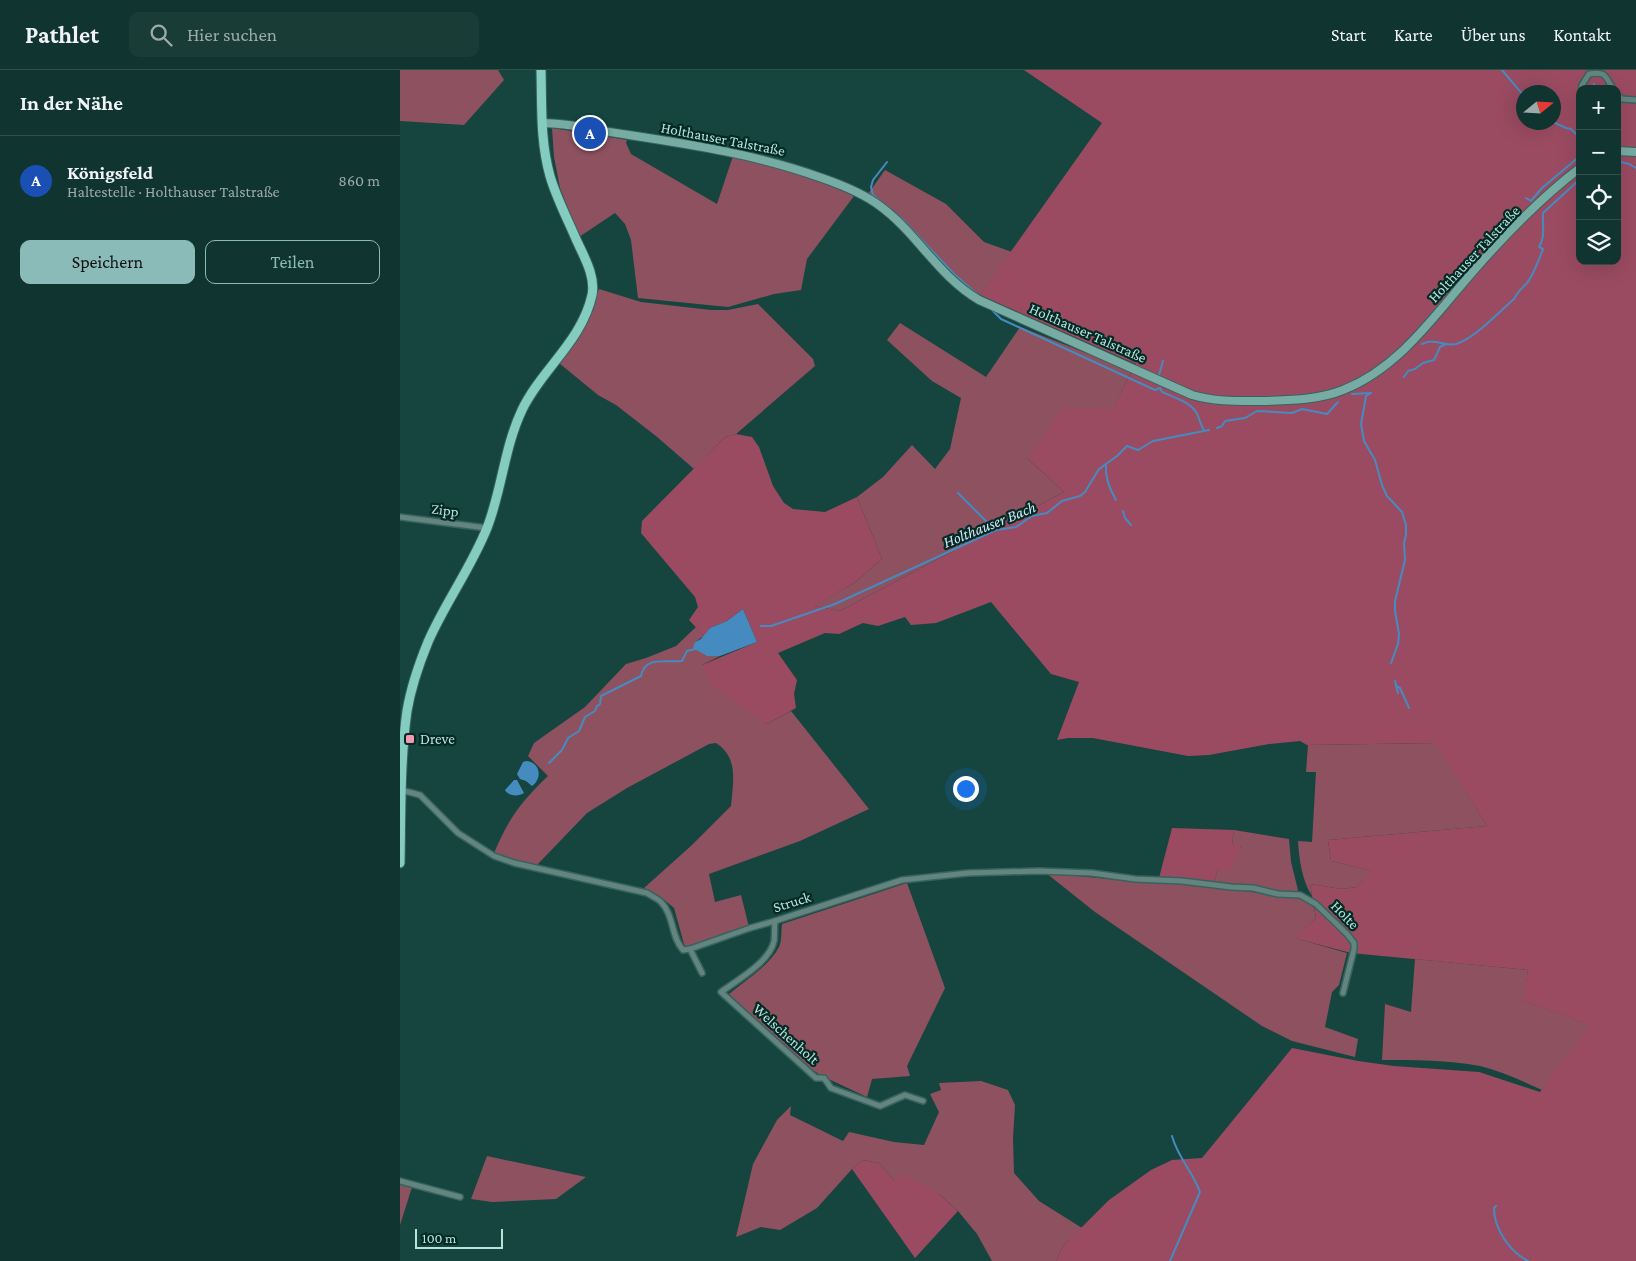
<!DOCTYPE html>
<html lang="de">
<head>
<meta charset="utf-8">
<style>
	body { margin:0; font-family:"Crimson Pro",serif; background:#193c37; color:#f1f3f6 }
	.controls { position:absolute; right:15px; top:15px; display:grid; overflow:hidden; border-radius:10px; box-shadow:0 5px 20px #0002 }
	.controls button { width:45px; height:45px; display:grid; place-items:center; padding:0; border:0; border-bottom:1px solid #304f4b; background:#10342f; color:#f1f3f6; font:25px sans-serif }
	.compass { position:absolute; left:1116px; top:15px; width:45px; height:45px; border-radius:50%; background:#10342f; box-shadow:0 5px 20px #0002; rotate:72deg }
	.scale { position:absolute; left:15px; bottom:12px; width:88px; box-sizing:border-box; padding-left:5px; border:2px solid #b9e2db; border-top:0; font-size:14px; line-height:18px; white-space:nowrap; color:#b9e2db; -webkit-text-stroke:4px #032a25; paint-order:stroke }
	.you { position:absolute; left:565px; top:718px; width:18px; height:18px; margin:-12px; border:4px solid #fff; border-radius:50%; background:#1a73e8; box-shadow:0 0 0 8px #1a73e833 }
	.badge { display:grid; place-items:center; width:32px; height:32px; border-radius:50%; background:#8bbbb9; color:#fff; font-size:16px; font-weight:700 }
	.pin { position:absolute; translate:-50% -50%; border:2px solid #fff; box-shadow:0 1px 5px #0006 }
	.list { margin:0; padding:0; list-style:none }
	h2 { display:flex; justify-content:space-between; align-items:center; height:65px; margin:0; padding:0 20px; font-size:21px }
	h2 small { font-size:16px; font-weight:400; color:#9caaaa }
	.list li { display:grid; grid-template-columns:32px 1fr auto; gap:15px; align-items:center; box-sizing:border-box; height:90px; padding:0 20px; border-top:1px solid #304f4b }
	.list b { display:block; font-size:19px; white-space:nowrap }
	.list p { margin:0; font-size:16px; white-space:nowrap; color:#9caaaa }
	.list em { font-size:16px; font-style:normal; color:#9caaaa }
	.actions { display:flex; gap:10px; padding:15px 20px }
	.actions a { flex:1; padding:11px 0; border:1px solid #8bbbb9; border-radius:10px; text-align:center; font-size:18px; color:#8bbbb9 }
	.actions .main { background:#8bbbb9; color:#111 }
	.icon { flex:none; width:28px; height:28px; fill:none; stroke:currentColor; stroke-width:2; stroke-linecap:round; stroke-linejoin:round }
	.map { position:relative; flex:none; width:1236px; height:1191px; overflow:hidden }
	header { display:flex; align-items:center; gap:30px; box-sizing:border-box; height:70px; padding:0 25px; background:#10342f; border-bottom:1px solid #304f4b }
	header strong { font-size:24px }
	nav { display:flex; gap:28px; margin-inline-start:auto; font-size:18px }
	.search { width:350px; height:45px; background:#193c37; display:flex; align-items:center; gap:12px; box-sizing:border-box; padding:0 18px; border-radius:10px; color:#9caaaa; font-size:19px }
	main { display:flex }
	aside { flex:1; background:#10342f }
	.map>svg:first-child { display:block }
</style>
</head>
<body>
<header>
<strong>Pathlet</strong>
<div class="search"><svg class="icon" aria-label="search" viewBox="0 0 24 24"><circle cx="10" cy="10" r="6"/><path d="M15 15l6 6"/></svg>Hier suchen</div>
<nav><a>Start</a><a>Karte</a><a>Über uns</a><a>Kontakt</a></nav>
</header>
<main>
<aside>
<h2>In der Nähe<small></small></h2>
<ul class="list">
<li><span class="badge" style="background:#1a4fb4">A</span><div><b>Königsfeld</b><p>Haltestelle · Holthauser Talstraße</p></div><em>860 m</em></li>
</ul>
<div class="actions"><a class="main">Speichern</a><a>Teilen</a></div>
</aside>
<div class="map">
<svg width="1236" height="1191" viewBox="0 0 1236 1191">
	<rect width="100%" height="100%" fill="#16453f"/>
	<g fill="#8d5160">
		<path d="M0,0H98L104,10L64,55L0,51Z"/>
		<path d="M152,58L227,70L226,73L231,84L317,134L333,86C375,97 415,108 454,126L407,189L401,220L374,224L328,237L238,228L231,170L225,154L215,143L179,167L160,118L154,87Z"/>
		<path d="M485,100L546,134L584,172L612,182L580,225L559,212L493,140L468,124Z"/>
		<path d="M199,219L241,232L311,240H328L358,234L413,289L415,296L336,364L325,367L294,399L256,366L216,335L198,325L159,293L191,240Z"/>
		<path d="M500,253L586,307L620,257L732,301L712,340L628,389L664,422L440,541L413,536L454,513L482,489L457,427L483,407L512,375L535,399L550,379L561,328L532,311L487,270Z"/>
		<path d="M296,557L304,566L295,572C303,587 304,585 320,586L302,595L367,654L391,641L469,739L400,771L309,804L315,832L341,825L349,857L293,877H286L284,874L274,838L262,828L244,818L292,775L331,736C333,712 339,688 316,673L309,674L227,718L187,743L136,796L94,783C109,748 120,733 148,706L128,686L134,673L185,637L226,594L246,588L276,576Z"/>
		<path d="M1036,673L1087,756L928,770L931,791L973,801L957,817L942,819L910,814L912,826C902,811 899,788 898,771L912,772L916,702H906L908,675Z"/>
		<path d="M834,760L889,769L891,792L898,820L895,823L882,824L847,815L829,816L814,812L818,799L841,777L832,774Z"/>
		<path d="M646,803L739,812L788,813L908,830L914,838L916,848L895,868L947,883L939,915L932,922L925,957L958,969L955,987L892,971L862,956L695,842Z"/>
		<path d="M507,813L545,918L507,996L510,1006L472,1009L467,1027L422,1006L403,994L329,924C346,910 368,897 379,877C382,871 381,861 382,854Z"/>
		<path d="M1015,889L1128,900L1124,931L1191,955L1142,1020C1122,1011 1101,1001 1080,996C1048,990 1014,990 982,990L985,934L1011,942Z"/>
		<path d="M581,1011L608,1020L615,1035L613,1068L614,1103L639,1131L682,1158L663,1176L656,1191H592L577,1164L558,1141L540,1125L494,1110L479,1093L463,1090L452,1099L417,1138L380,1160L361,1157L336,1167L353,1094L377,1050L391,1036L390,1045L443,1071L449,1062L494,1072L524,1075L539,1042L530,1024L541,1020L539,1013Z"/>
		<path d="M87,1086L186,1107L156,1129L92,1132L71,1129Z"/>
		<path d="M0,1112L13,1114L0,1155Z"/>
	</g>
	<g fill="#9a4b61" fill-rule="evenodd">
		<path d="M624,0H1236V1191H656L663,1176L709,1130L751,1100L772,1090L802,1088L892,978L958,991L994,996L1079,1002L1140,1022L1190,955L1123,931L1128,900L951,883L894,868L916,848L910,814L942,819L957,817L972,801L931,791L928,770L1087,756L1035,673L907,675L900,671L869,674L809,685L788,686L693,668H668L657,670L679,612L651,604L591,532L536,553L511,555L505,547L478,556L463,553L439,564L425,563L378,583L397,610L394,624L396,638L367,654L312,616L302,595L357,572L343,539L327,551L310,558L304,566L289,550L298,537L295,527L241,463L242,451L325,367L336,364L352,367L359,377L373,416L384,433L393,439L425,442L457,427L482,489L454,513L414,536L440,541L664,422L628,389L663,337L712,339L736,294L580,225L702,53ZM1180,19H1217V191H1180ZM1124,22H1154V52H1124Z"/>
		<path d="M772,758L834,760L832,774L841,776L832,800L818,799L814,812L759,808Z"/>
		<path d="M463,1090L479,1093L494,1110L506,1104L540,1125L558,1141L515,1188L452,1099Z"/>
	</g>
	<g fill="#468bc0">
		<path d="M343,539L357,572L320,586H307L293,578L295,572L301,569L310,558L327,551Z"/>
		<path d="M126,691C140,692 143,708 132,716L126,711L120,709L117,704L123,692Z"/>
		<path d="M114,710H117L124,723C118,727 108,726 105,720Z"/>
	</g>
	<g fill="none" stroke-linecap="round" stroke-linejoin="round">
		<g stroke="#468bc0" stroke-width="2">
			<path d="M1102,0L1124,26"/>
			<path d="M1194,14V19"/>
			<path d="M1153,52L1166,58L1171,59L1180,68"/>
			<path d="M1217,91L1229,94L1236,98"/>
			<path d="M487,92L473,110L471,117L473,125L503,150L554,204L579,226"/>
			<path d="M1126,128L1131,131L1142,118L1180,86"/>
			<path d="M592,240L601,249L755,320L760,318L762,322C773,327 790,332 796,342C800,348 800,355 804,360"/>
			<path d="M1022,274C1035,267 1043,277 1056,274C1074,269 1099,242 1114,229C1118,221 1120,220 1126,214C1131,210 1141,185 1143,179L1139,177C1146,166 1142,155 1143,143L1180,109"/>
			<path d="M759,305L763,291"/>
			<path d="M1004,307L1008,301L1015,299L1023,293L1034,290L1040,277L1046,274"/>
			<path d="M971,323L966,326L961,354L964,371L975,390L982,415L987,426L1002,442L1006,455V465L1004,473L1005,490L995,531V541L999,564L998,574L991,593"/>
			<path d="M952,324L971,323"/>
			<path d="M817,358L822,356L825,351L845,348L857,341L892,343L902,339L927,344L938,332"/>
			<path d="M706,395C705,407 710,420 716,430"/>
			<path d="M558,423L595,460"/>
			<path d="M723,441L725,448L731,455"/>
			<path d="M361,556H371L435,534L596,460L616,457L632,446L647,443L662,431L680,426L685,422L699,399L717,386L727,376L738,380L753,371L809,360"/>
			<path d="M995,611L998,623"/>
			<path d="M996,616L1000,618L1009,638"/>
			<path d="M149,693L162,680L168,668L179,661L185,647L195,641L197,636L200,634L201,626L241,606C245,585 267,593 282,591L287,581L295,579"/>
			<path d="M1096,1136L1094,1138C1094,1159 1110,1182 1128,1191"/>
			<path d="M770,1191L800,1122C792,1100 778,1088 772,1066"/>
		</g>
		<defs>
			<g id="street">
				<path d="M1182,19V15L1189,4C1205,1 1205,5 1213,19"/>
				<path d="M1217,25L1222,29L1236,30"/>
				<path d="M0,447L87,458"/>
				<path d="M1,720L20,725L58,763L94,786L114,793L247,823C251,826 257,828 261,832C274,845 271,867 283,880L290,879L350,858L375,851L502,810L568,803L639,801L692,803L735,809L782,811L831,817L853,818L878,824L900,825L916,834L947,864L954,873V879L943,923"/>
				<path d="M375,851C374,858 375,865 374,871C370,892 336,911 321,922L416,1008H424L431,1018L480,1036L505,1025L523,1031"/>
				<path d="M290,879L302,903"/>
				<path d="M0,1111L60,1127"/>
			</g>
			<g id="secondary">
				<path d="M142,53C171,53 200,61 229,65C294,75 359,85 422,108C442,115 463,123 480,136C517,163 538,206 579,230L792,325C816,332 839,331 864,331C890,330 918,330 943,320C1001,297 1036,243 1076,198C1106,164 1143,126 1180,98"/>
				<path d="M1217,81L1236,82"/>
			</g>
			<path id="primary" d="M0,793C1,743 0,691 7,641C11,617 19,594 28,572C45,533 71,498 87,458C102,420 104,378 122,340C141,300 182,271 192,225C196,206 183,185 176,169C167,148 156,127 150,106C140,71 142,35 141,0"/>
		</defs>
		<use href="#street" stroke="#37645e" stroke-width="8"/>
		<use href="#secondary" stroke="#37645e" stroke-width="10"/>
		<use href="#primary" stroke="#37645e" stroke-width="11"/>
		<use href="#street" stroke="#63847f" stroke-width="5"/>
		<use href="#secondary" stroke="#76aca4" stroke-width="8"/>
		<use href="#primary" stroke="#84cbc0" stroke-width="9"/>
	</g>
	<rect fill="#f29ab0" stroke="#032a25" stroke-width="2" x="5" y="664" width="10" height="10" rx="2.5"/>
	<g text-anchor="middle" stroke-width="4.5" stroke-linejoin="round" paint-order="stroke">
		<g font-size="15" fill="#b9e2db" stroke="#032a25">
			<text transform="translate(323 69) rotate(11)" y="5">Holthauser Talstraße</text>
			<text transform="translate(1074 184) rotate(-47)" y="5">Holthauser Talstraße</text>
			<text transform="translate(688 263) rotate(24)" y="5">Holthauser Talstraße</text>
			<text transform="translate(45 440) rotate(7)" y="5">Zipp</text>
			<text transform="translate(392 832) rotate(-17)" y="5">Struck</text>
			<text transform="translate(945 845) rotate(46)" y="5">Holte</text>
			<text transform="translate(386 964) rotate(42)" y="5">Welschenholt</text>
		</g>
		<g font-size="15" fill="#b9e2db" stroke="#032a25" text-anchor="start">
			<text x="20" y="674">Dreve</text>
		</g>
		<g font-size="16" font-style="italic" fill="#d4e5f4" stroke="#032a25">
			<text transform="translate(589 454) rotate(-22)" y="6">Holthauser Bach</text>
		</g>
	</g>
</svg>
<div class="controls">
<button>+</button>
<button>−</button>
<button><svg class="icon" aria-label="locate" viewBox="0 0 24 24"><circle cx="12" cy="12" r="6"/><path d="M12 2v4M12 18v4M2 12h4M18 12h4"/></svg></button>
<button><svg class="icon" aria-label="layers" viewBox="0 0 24 24"><path d="M12 4l9 5-9 5-9-5zM3 14l9 5 9-5"/></svg></button>
</div>
<svg class="compass" viewBox="-18 -18 36 36"><path d="M0-13l5 13h-10z" fill="#e53935"/><path d="M0 13l5-13h-10z" fill="#9caaaa"/></svg>
<div class="scale">100 m</div>
<div class="you"></div>
<div class="pin badge" style="left:190px;top:63px;background:#1a4fb4">A</div>
</div>
</main>
</body>
</html>
